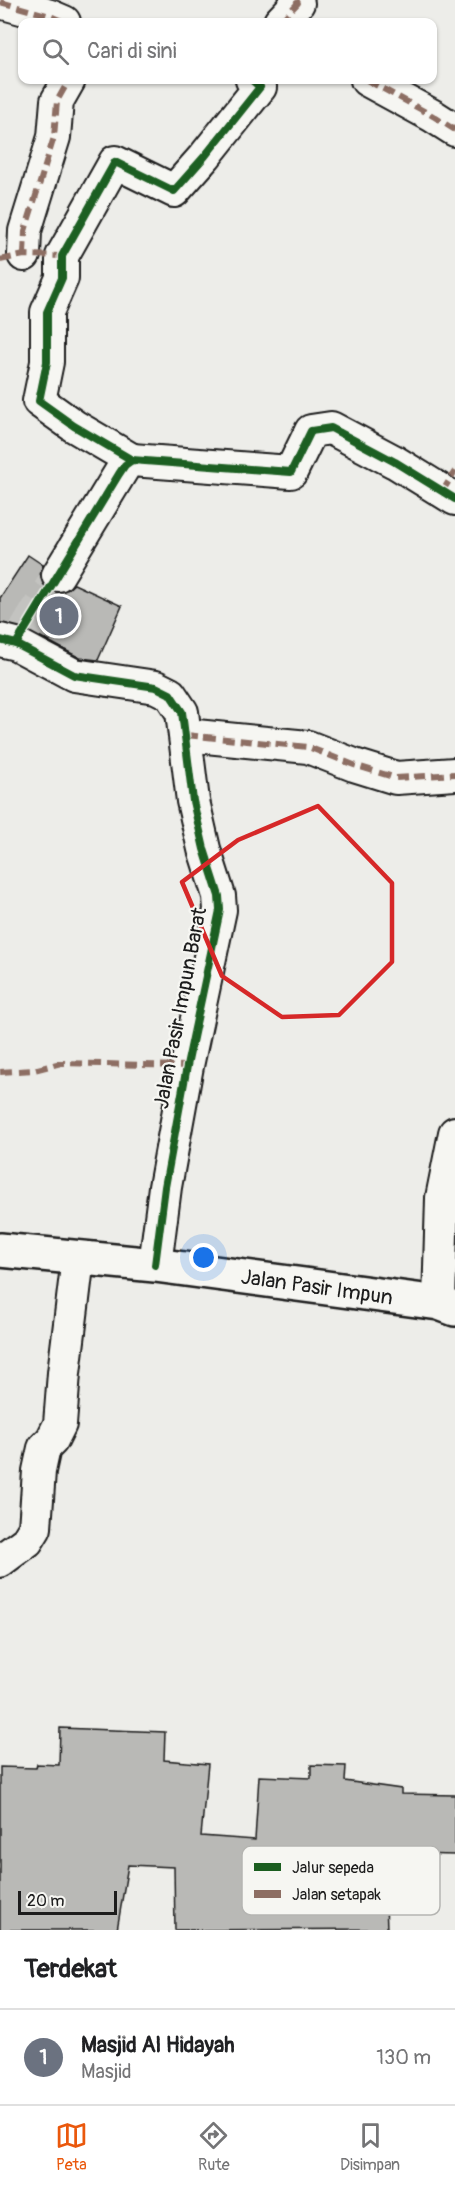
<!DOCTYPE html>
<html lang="id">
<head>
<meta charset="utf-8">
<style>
	body { margin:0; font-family:Pangolin,sans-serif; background:#f6f6f6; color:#202124 }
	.scale { position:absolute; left:18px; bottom:15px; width:99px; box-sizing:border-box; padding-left:6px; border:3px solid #1c1c1c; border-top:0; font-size:16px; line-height:21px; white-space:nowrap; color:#1c1c1c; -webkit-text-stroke:4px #f6f6f2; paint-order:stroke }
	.you { position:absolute; left:204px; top:1258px; width:21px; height:21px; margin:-15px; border:4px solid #fff; border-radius:50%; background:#1a73e8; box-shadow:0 0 0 9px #1a73e833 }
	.badge { display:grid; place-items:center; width:39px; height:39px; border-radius:50%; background:#ea580c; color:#fff; font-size:20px; font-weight:700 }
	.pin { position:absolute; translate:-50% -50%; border:3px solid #fff; box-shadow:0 2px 6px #0006 }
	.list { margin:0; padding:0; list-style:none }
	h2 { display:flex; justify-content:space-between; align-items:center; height:78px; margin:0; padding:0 24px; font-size:26px }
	h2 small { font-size:20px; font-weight:400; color:#757577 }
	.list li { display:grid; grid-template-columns:39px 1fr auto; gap:18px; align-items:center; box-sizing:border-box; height:96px; padding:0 24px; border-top:2px solid #e0e0e0 }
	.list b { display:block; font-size:22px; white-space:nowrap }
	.list p { margin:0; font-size:20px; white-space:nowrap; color:#757577 }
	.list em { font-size:20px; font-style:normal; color:#757577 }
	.icon { flex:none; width:33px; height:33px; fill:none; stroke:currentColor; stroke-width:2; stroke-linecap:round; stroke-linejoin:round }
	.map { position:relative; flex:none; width:455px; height:1930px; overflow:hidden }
	.search { position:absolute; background:#fff; box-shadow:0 2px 4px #0004; left:18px; right:18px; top:18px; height:66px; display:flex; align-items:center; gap:15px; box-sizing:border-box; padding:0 21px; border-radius:12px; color:#757577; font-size:22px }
	.sheet { height:174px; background:#fff }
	nav { display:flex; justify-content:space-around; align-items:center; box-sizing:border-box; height:84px; border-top:2px solid #e0e0e0; background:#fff; font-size:16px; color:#757577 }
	nav a { display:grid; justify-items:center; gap:3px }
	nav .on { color:#ea580c }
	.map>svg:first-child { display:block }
</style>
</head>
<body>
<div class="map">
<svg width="455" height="1930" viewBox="0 0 455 1930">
	<rect width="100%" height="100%" fill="#edede9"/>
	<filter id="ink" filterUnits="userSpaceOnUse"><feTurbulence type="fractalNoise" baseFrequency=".0167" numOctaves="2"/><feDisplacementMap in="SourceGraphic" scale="12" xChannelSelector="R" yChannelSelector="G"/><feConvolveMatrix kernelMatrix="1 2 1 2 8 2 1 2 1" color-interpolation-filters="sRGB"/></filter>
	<g filter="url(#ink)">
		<g fill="#b9b9b6" stroke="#1c1c1c" stroke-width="1.5">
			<path d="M28,555L43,565L40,575L43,584L49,591L58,593L66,591L74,584L122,606L98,660L80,658L24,628L0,623V598Z"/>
			<path d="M60,1728L165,1732L164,1760L208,1764L201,1836L255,1840L259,1776L311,1778V1765L346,1766L345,1781L401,1789V1794L455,1795V1855L414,1854V1904H386L387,1929L175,1930L174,1867L128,1865L117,1930H0V1767L36,1768L37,1764L59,1765Z"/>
		</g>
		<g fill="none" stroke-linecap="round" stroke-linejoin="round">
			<path stroke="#c3c3c0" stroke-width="32" stroke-dasharray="32 16" stroke-linecap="butt" d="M24,632L58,575"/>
			<defs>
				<g id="minor">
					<path d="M0,2L50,16L64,22"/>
					<path d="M280,22L298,3L296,0"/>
					<path d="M367,80L433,116L455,130"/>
					<path d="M24,255L25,231L54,137L57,101L69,80"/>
					<path d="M132,460L74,426L39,401L47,362V312L62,278V256L115,162L174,191L205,156L260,87L252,80"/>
					<path d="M58,575L125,465L132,460L291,472L311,431L331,428L395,462L455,499"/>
					<path d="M0,640L16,644L74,675L156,687L170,694L182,712L193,801L204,849L219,896L220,910L187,1066L165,1187L155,1265"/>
					<path d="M186,735L308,747L354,765L396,778L455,774"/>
					<path d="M439,1303L442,1198L455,1133"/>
					<path d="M0,1561L27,1541L35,1528L39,1471L44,1448L52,1440L60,1424L64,1373L78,1258"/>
				</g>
				<path id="tertiary" d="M0,1250L155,1265L439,1303L455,1309"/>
			</defs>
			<use href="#minor" stroke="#1c1c1c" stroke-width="36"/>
			<use href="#tertiary" stroke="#1c1c1c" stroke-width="38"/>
			<use href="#minor" stroke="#f6f6f2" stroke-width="32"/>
			<use href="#tertiary" stroke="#f6f6f2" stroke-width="33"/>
			<g stroke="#8d6e63" stroke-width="6" stroke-dasharray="12 6" stroke-linecap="butt">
				<path d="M0,2L50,16L64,22"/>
				<path d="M280,22L298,3L296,0"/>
				<path d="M367,80L433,116L455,130"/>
				<path d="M24,255L25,231L54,137L57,101L69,80"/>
				<path d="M0,260L24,255L62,256"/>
				<path d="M442,492L455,471"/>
				<path d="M186,735L308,747L354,765L396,778L455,774"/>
				<path d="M0,1072L34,1070L61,1063L187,1066"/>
			</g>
			<defs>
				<g id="cycleway">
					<path d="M132,460L74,426L39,401L47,362V312L62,278V256L115,162L174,191L205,156L260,87L252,80"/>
					<path d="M0,640L16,644L74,675L156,687L170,694L182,712L193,801L204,849L219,896L220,910L187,1066L165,1187L155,1265"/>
					<path d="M16,644L119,474L125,465L132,460L291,472L311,431L331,428L395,462L455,499"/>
				</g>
			</defs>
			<use href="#cycleway" stroke="#f6f6f2" stroke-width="11"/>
			<use href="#cycleway" stroke="#1b5e20" stroke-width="8"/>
		</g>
	</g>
	<path fill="none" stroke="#d62828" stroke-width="4.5" stroke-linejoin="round" d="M318,806L392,883V962L339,1015L282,1017L222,976L182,882L238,840Z"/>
	<g text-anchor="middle" stroke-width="4.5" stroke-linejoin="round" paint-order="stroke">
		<g font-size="21" fill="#1c1c1c" stroke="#f6f6f2">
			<text transform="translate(180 1008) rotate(-79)" y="7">Jalan Pasir Impun Barat</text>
			<text transform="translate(317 1287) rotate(8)" y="7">Jalan Pasir Impun</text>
		</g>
	</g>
	<rect x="242" y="1846" width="198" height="69" rx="9" fill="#f6f6f2" stroke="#b5b5b2" stroke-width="1.5"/>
	<rect x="254" y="1863" width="27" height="8" fill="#1b5e20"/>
	<rect x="254" y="1890" width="27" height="8" fill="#8d6e63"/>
	<g font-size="16" fill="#1c1c1c">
		<text x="292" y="1873">Jalur sepeda</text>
		<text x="292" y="1900">Jalan setapak</text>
	</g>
</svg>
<div class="scale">20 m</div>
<div class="you"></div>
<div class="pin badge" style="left:59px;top:616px;background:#6b7280">1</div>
<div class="search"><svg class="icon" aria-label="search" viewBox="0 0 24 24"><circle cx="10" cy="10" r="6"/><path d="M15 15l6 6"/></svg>Cari di sini</div>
</div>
<section class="sheet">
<h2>Terdekat<small></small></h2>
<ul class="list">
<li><span class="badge" style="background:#6b7280">1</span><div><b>Masjid Al Hidayah</b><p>Masjid</p></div><em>130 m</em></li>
</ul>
</section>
<nav>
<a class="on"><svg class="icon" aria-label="map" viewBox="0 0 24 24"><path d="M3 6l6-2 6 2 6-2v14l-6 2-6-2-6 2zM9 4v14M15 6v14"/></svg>Peta</a>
<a><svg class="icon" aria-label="directions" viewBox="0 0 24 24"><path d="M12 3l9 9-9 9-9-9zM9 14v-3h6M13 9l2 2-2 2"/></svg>Rute</a>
<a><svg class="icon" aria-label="saved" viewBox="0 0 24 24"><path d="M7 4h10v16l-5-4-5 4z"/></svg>Disimpan</a>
</nav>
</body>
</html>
